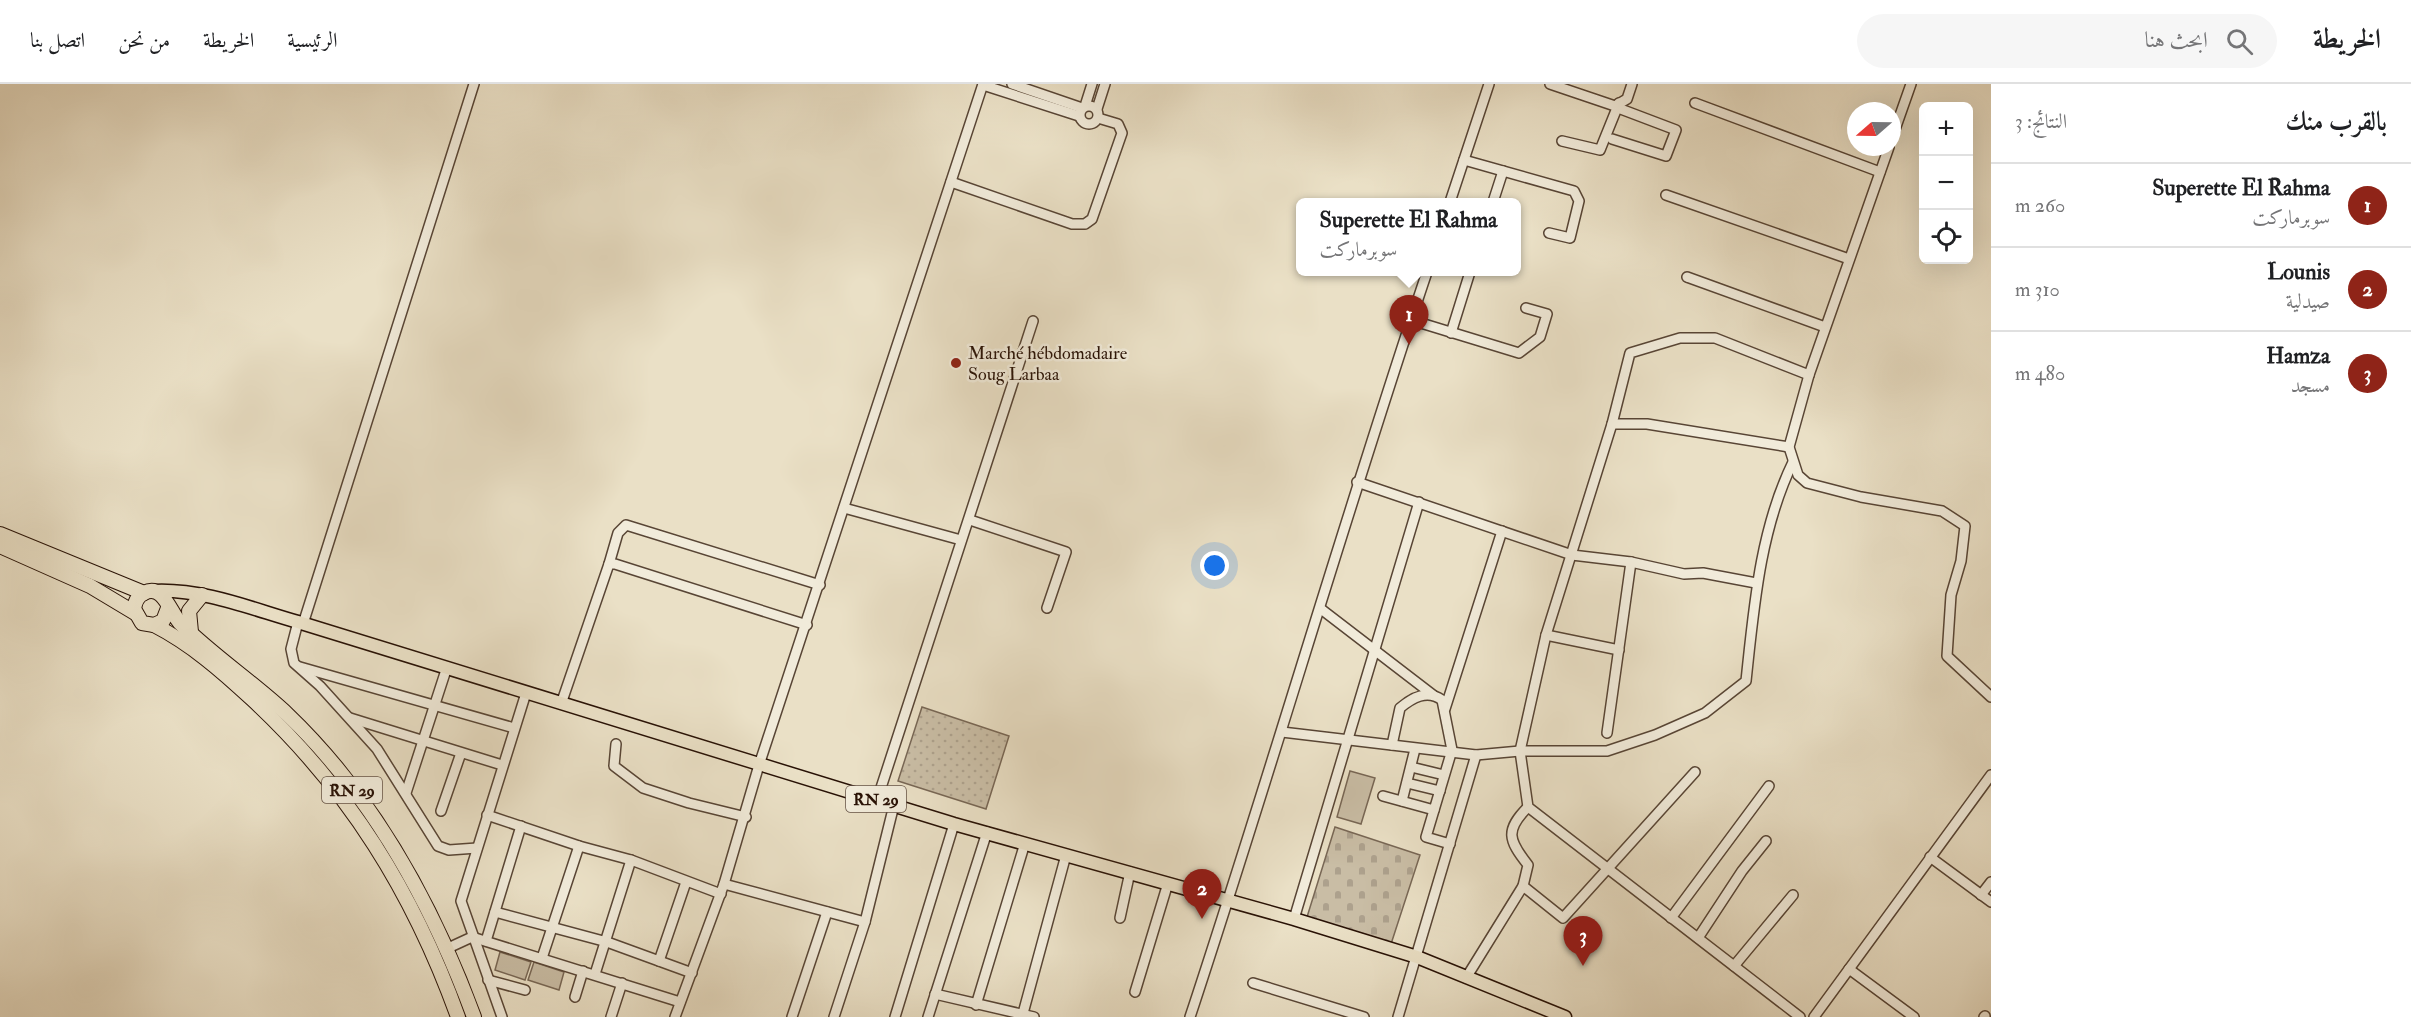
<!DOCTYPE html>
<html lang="ar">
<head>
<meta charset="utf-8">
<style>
	body { margin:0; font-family:"IM FELL Double Pica",Amiri,serif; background:#f6f6f6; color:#202124; direction:rtl }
	.controls { position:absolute; right:18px; top:18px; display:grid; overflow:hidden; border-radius:9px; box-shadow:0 6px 24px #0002 }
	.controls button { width:54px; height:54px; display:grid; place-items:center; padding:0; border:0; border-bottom:2px solid #e0e0e0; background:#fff; color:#202124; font:30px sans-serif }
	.compass { position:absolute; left:1847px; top:18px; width:54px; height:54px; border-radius:50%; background:#fff; box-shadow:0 6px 24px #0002; rotate:250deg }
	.you { position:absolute; left:1215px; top:482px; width:21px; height:21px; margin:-15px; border:4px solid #fff; border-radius:50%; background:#1a73e8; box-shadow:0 0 0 9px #1a73e833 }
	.badge { display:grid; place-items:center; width:39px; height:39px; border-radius:50%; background:#8f2418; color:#fff; font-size:20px; font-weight:700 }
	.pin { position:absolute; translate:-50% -50px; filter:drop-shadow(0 2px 3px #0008) }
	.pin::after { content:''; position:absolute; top:32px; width:21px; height:18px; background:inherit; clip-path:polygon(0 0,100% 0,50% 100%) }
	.popup { position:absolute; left:1296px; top:114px; width:225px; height:78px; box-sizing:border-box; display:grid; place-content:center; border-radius:9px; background:#fff; filter:drop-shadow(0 2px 4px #0005); font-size:20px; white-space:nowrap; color:#757577 }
	.popup b { font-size:22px; color:#202124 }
	.popup::after { content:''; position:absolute; left:50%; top:100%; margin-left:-12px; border:12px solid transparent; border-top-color:#fff }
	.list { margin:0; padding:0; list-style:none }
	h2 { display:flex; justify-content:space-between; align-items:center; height:78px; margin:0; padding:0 24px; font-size:26px }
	h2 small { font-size:20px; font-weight:400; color:#757577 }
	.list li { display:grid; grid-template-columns:39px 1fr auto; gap:18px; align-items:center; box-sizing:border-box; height:84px; padding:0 24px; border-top:2px solid #e0e0e0 }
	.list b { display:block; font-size:22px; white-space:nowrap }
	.list p { margin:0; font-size:20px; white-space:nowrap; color:#757577 }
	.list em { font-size:20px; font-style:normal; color:#757577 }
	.icon { flex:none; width:33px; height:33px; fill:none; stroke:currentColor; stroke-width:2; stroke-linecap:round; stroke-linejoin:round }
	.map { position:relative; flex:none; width:1991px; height:933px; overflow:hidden; direction:ltr }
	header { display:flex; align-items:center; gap:36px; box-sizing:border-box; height:84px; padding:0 30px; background:#fff; border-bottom:2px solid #e0e0e0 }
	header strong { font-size:28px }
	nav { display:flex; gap:33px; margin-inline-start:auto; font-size:21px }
	.search { width:420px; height:54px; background:#f6f6f6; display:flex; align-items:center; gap:15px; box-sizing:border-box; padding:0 21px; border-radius:33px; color:#757577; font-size:22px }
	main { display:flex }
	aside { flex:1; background:#fff }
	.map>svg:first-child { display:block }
</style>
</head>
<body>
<header>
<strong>الخريطة</strong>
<div class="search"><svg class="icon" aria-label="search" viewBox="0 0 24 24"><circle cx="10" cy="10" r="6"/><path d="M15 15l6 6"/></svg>ابحث هنا</div>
<nav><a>الرئيسية</a><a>الخريطة</a><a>من نحن</a><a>اتصل بنا</a></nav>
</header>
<main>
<aside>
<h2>بالقرب منك<small>النتائج: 3</small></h2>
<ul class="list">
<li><span class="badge">1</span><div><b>Superette El Rahma</b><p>سوبرماركت</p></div><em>260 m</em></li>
<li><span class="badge">2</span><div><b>Lounis</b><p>صيدلية</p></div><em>310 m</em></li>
<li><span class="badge">3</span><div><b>Hamza</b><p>مسجد</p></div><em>480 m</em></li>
</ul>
</aside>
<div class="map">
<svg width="1991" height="933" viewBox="0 0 1991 933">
	<defs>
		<pattern id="green-dots" width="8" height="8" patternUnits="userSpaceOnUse" patternTransform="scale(1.5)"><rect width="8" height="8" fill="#c9bda5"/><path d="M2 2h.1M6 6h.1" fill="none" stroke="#ada18d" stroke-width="1.8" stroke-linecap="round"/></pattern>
		<pattern id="cemetery-stones" width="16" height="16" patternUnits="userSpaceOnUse" patternTransform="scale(1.5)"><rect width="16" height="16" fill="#c9bda5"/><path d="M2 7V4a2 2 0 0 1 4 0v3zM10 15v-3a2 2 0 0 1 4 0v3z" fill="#ada18d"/></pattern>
	</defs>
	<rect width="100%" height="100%" fill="#eae0c6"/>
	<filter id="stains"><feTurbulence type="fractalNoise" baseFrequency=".00333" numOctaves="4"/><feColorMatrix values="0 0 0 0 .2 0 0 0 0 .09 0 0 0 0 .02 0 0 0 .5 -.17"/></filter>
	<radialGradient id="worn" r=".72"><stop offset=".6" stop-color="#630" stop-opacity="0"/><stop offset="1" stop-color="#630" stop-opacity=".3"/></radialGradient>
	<path fill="url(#green-dots)" stroke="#786755" stroke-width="1.5" d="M922,623L1009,652L986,725L898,697Z"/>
	<path fill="url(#cemetery-stones)" stroke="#786755" stroke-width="1.5" d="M1335,743L1420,771L1391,860L1307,833Z"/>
	<g fill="#c9bda5" stroke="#786755" stroke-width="1.5">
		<path d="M1350,687L1375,694L1361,740L1337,733Z"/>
		<path d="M500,868L531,878L525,896L495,886Z"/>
		<path d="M534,878L564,888L559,906L528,896Z"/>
	</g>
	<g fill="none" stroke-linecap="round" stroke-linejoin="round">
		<defs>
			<g id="minor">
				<path d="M1012,0L1082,24"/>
				<path d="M1550,0L1615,22L1627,15L1632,0"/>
				<path d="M983,1L1079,32"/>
				<path d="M1695,19L1880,88"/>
				<circle cx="1089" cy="31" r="9"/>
				<path d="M1085,22L1092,0"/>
				<path d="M1097,25L1105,0"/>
				<path d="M1892,54L1911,0"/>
				<path d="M1612,55L1666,72L1676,46L1618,24"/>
				<path d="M1562,57L1600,66L1619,19"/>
				<path d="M1889,63L1809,291L1789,363L1798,391L1807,399L1861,413L1942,427L1965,442L1961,477L1951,511L1947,572L1991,613"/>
				<path d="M1464,76L1574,107L1579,117L1570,154L1549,149"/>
				<path d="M951,98L1072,140H1085L1092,135L1122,49L1118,40L1098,34"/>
				<path d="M1666,111L1849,175"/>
				<path d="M1450,118L1489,0"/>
				<path d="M1493,118L1503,87"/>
				<path d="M1687,193L1825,243"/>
				<path d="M1411,236L1519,269L1540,253L1547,230L1526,224"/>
				<path d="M1451,249L1470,188"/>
				<path d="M1612,340H1647L1789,363"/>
				<path d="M1357,398L1572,471L1631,478L1684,490L1703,489L1756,499"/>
				<path d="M844,424L961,456"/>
				<path d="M970,436L1066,468L1047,524"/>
				<path d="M609,480L618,449L626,441L820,501"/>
				<path d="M1321,525L1433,611"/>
				<path d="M298,538L291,565L294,579L320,602L377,665L438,762L449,766L477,764"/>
				<path d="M303,540L474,0"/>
				<path d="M1546,551L1619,566"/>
				<path d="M300,583L514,644"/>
				<path d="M561,620L609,480H615L807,541"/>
				<path d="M1445,625L1502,447"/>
				<path d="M350,634L502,681"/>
				<path d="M1282,648L1476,671L1520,667H1607L1655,651L1705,629L1746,597C1754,522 1760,446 1793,378"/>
				<path d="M1607,649L1631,478"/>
				<path d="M616,660L614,682L643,704L689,719L746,733"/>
				<path d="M1392,661L1400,624C1412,614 1427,605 1442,616L1452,666L1426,753L1450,760"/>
				<path d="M1411,683L1444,691"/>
				<path d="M1407,699L1440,707"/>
				<path d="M406,709L447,583"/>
				<path d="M1383,712L1434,726"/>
				<path d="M877,716L1033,237"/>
				<path d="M1402,717L1415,665"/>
				<path d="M441,727L461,669"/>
				<path d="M487,731L579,762L631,776L721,810"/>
				<path d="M1930,773L1991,818"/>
				<path d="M724,800L865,838"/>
				<path d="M1523,802L1563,834L1695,688"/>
				<path d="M1981,811L1991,798"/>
				<path d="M495,828L607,858L692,889"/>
				<path d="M1120,834L1130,788"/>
				<path d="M1671,834L1769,702"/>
				<path d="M1294,835L1419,418"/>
				<path d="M1698,854L1742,787L1766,757"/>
				<path d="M486,857L521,742"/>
				<path d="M446,865L472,853L680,918"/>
				<path d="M542,874L579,762"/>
				<path d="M659,877L686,798"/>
				<path d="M1734,882L1793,811"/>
				<path d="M1849,885L1914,933"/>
				<path d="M595,890L631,776"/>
				<path d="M1466,894L1523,802L1528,781C1508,756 1505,746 1528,723"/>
				<path d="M488,896L525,906"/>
				<path d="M1253,899L1364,933"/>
				<path d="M1135,908L1168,799"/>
				<path d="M935,910L1034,933"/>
				<path d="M575,913L583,887"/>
				<path d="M976,921L1025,759"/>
				<path d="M502,933L461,817L526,609"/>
				<path d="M611,933L622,899"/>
				<path d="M675,933L724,800L759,681L983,0"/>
				<path d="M792,933L827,828"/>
				<path d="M834,933L865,838L894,721"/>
				<path d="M895,933L954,740"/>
				<path d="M928,933L987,748"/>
				<path d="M1022,933L1066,771"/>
				<path d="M1190,933C1272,685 1344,435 1427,188"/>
				<path d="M1398,933L1476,671"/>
				<path d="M1800,933L1528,723L1520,667L1546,551L1612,340L1630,269L1680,254H1715L1809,291"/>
				<path d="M1814,933L1991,691"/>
				<path d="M1984,933L1985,932"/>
			</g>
			<path id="major" d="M155,507C204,505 252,525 298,538L954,740L1294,835L1417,873L1565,933"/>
			<g id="highway">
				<path d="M0,450L144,509"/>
				<path d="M0,462L90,502L135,529"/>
				<path d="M168,524L163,537L154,541L142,539L134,525C135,518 137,512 144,509C163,499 170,528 180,539C213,572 253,598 287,630C374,713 433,822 474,933"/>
				<path d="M154,541C191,560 222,587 252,615C349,705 413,808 458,933"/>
				<path d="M191,548L189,527L202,511"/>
			</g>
		</defs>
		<use href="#minor" stroke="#584535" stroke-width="12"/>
		<use href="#major" stroke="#281105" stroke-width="15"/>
		<use href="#highway" stroke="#281105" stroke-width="16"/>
		<use href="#minor" stroke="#f1ebda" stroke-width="9"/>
		<use href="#major" stroke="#eae0c6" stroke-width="12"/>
		<use href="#highway" stroke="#eae0c6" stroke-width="14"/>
	</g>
	<circle fill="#8f2418" stroke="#f1ebda" stroke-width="2" cx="956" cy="279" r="6"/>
	<g text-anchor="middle" stroke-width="5" stroke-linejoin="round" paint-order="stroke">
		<g fill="#f1ebda" stroke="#645245" stroke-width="1.5">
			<rect x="322" y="693" width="60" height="26" rx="4.5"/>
			<rect x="846" y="702" width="60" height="26" rx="4.5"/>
		</g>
		<g font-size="16" font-weight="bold" fill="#281105">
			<text x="352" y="712">RN 29</text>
			<text x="876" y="721">RN 29</text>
		</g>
		<g font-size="18" fill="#281105" stroke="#f1ebda" text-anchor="start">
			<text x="968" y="275">Marché hébdomadaire<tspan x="968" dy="21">Soug Larbaa</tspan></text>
		</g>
	</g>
	<rect width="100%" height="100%" filter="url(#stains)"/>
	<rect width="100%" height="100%" fill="url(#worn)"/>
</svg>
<div class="controls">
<button>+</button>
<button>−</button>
<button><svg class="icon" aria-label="locate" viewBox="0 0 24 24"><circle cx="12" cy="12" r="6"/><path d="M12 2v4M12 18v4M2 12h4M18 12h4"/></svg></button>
</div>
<svg class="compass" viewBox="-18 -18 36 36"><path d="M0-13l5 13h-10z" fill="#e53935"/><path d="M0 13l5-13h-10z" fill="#757577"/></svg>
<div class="you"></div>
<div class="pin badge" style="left:1409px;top:261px">1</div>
<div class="popup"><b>Superette El Rahma</b>سوبرماركت</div>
<div class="pin badge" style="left:1202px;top:835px">2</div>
<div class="pin badge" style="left:1583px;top:882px">3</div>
</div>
</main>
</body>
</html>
